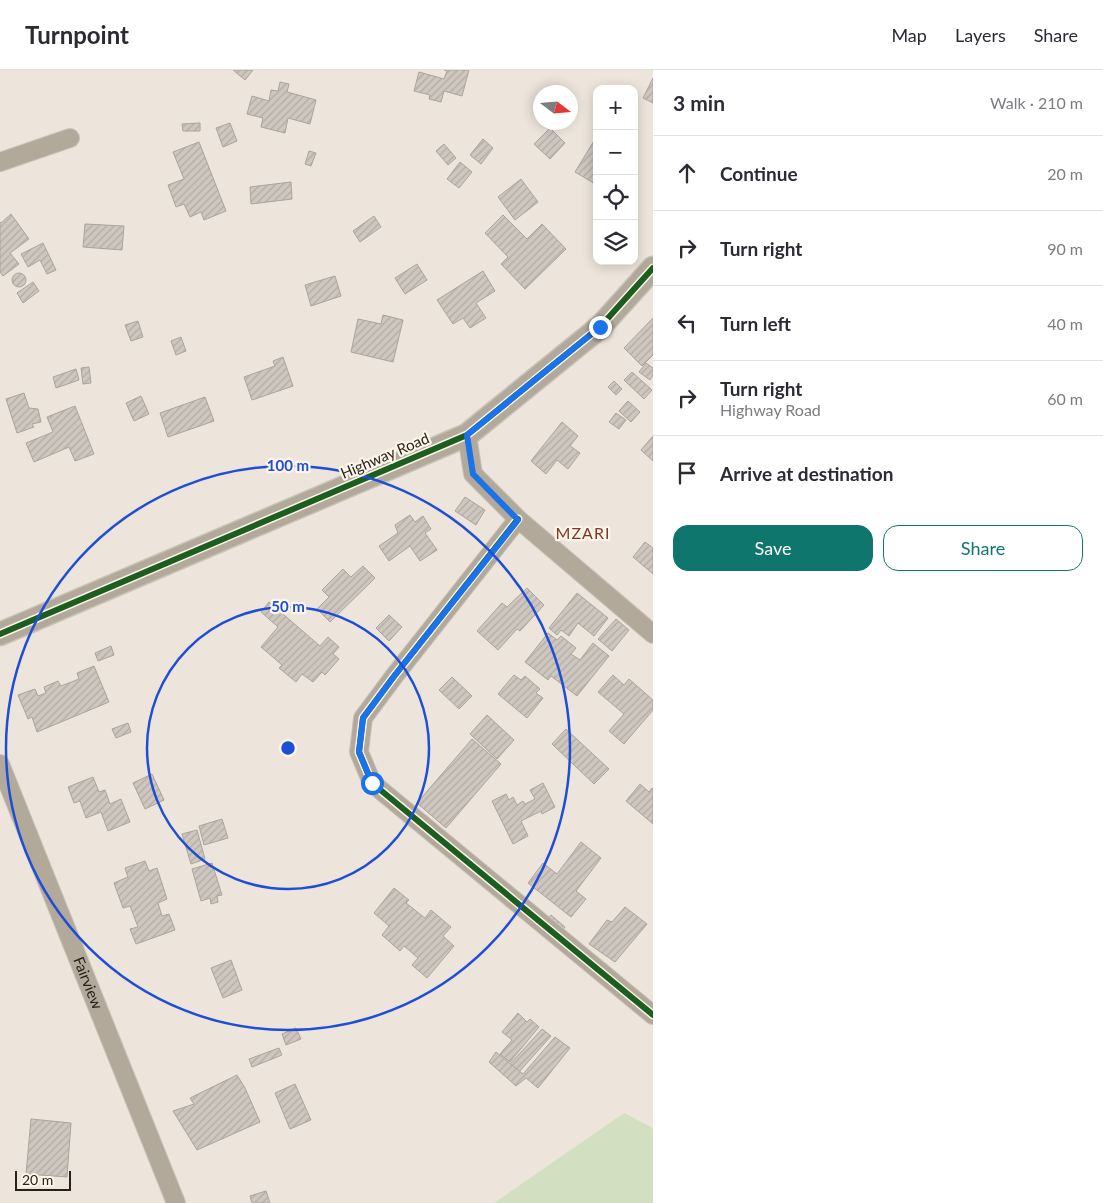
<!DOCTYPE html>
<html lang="en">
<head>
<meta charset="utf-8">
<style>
	body { margin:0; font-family:Lato,sans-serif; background:#f2f2f3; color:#2b2b33 }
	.controls { position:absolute; right:15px; top:15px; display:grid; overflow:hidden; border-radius:10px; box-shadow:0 2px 12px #0003 }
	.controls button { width:45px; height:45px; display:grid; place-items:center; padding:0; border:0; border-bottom:1px solid #e1e1e2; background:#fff; color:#2b2b33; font:25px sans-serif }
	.compass { position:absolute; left:533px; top:15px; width:45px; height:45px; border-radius:50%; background:#fff; box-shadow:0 2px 12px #0003; rotate:106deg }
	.scale { position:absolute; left:15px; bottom:12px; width:56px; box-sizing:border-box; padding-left:5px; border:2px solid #26211a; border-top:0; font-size:14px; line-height:18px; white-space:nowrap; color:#26211a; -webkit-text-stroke:4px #fdf5e9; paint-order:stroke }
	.stop { position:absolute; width:15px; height:15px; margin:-11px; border:4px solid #1a73e8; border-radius:50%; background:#fff }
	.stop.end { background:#1a73e8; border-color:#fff; box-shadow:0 1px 5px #0008 }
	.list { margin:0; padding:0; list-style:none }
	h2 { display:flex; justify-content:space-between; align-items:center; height:65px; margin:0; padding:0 20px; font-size:21px }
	h2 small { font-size:16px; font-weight:400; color:#7c7c81 }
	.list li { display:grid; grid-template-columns:32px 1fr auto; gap:15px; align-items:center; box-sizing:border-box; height:75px; padding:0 20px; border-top:1px solid #e1e1e2 }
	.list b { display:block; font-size:19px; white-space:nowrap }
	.list p { margin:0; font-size:16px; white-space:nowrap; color:#7c7c81 }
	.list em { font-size:16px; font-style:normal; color:#7c7c81 }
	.actions { display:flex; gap:10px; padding:15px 20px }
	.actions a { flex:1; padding:11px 0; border:1px solid #0f766e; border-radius:15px; text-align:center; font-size:18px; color:#0f766e }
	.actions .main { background:#0f766e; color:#fff }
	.icon { flex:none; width:28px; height:28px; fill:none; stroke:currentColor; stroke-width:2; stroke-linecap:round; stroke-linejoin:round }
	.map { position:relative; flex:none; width:653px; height:1133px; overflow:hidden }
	header { display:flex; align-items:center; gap:30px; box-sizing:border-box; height:70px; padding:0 25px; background:#fff; border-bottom:1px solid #e1e1e2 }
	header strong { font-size:24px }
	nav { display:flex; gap:28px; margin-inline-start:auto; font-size:18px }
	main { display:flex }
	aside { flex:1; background:#fff }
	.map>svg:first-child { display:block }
</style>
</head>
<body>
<header>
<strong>Turnpoint</strong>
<nav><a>Map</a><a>Layers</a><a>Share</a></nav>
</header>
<main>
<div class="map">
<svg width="653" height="1133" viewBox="0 0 653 1133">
	<defs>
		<pattern id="building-hatch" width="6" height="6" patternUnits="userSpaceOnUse" patternTransform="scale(1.25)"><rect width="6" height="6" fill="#cec7c0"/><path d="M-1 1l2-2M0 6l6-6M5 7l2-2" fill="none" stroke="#b1aba4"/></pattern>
	</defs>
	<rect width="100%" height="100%" fill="#ede5db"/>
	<path fill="#d2e0c1" d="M624,1043L653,1058V1133H494Z"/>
	<g fill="url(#building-hatch)" stroke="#aaa49c">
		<path d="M233,0H253L245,10Z"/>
		<path d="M444,0H469L462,26L444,21L441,32L429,29L430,25L414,21L419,2L444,9L447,1Z"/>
		<path d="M653,8V33L643,28Z"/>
		<path d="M280,12L289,14L287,22L316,30L310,54L288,48L285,63L261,57L263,48L247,44L252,26L269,31L271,20L278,21Z"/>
		<path d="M200,53V61H183L182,54Z"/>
		<path d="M230,53L237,71L223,77L216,58Z"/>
		<path d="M550,58L565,73L550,89L534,74Z"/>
		<path d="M597,66V115L575,102Z"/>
		<path d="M483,69L493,78L481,94L470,85Z"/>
		<path d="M199,72L226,141L204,150L201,142L190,147L184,134L176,137L168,115L184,109L173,82Z"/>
		<path d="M444,74L456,88L448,95L436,81Z"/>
		<path d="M309,81L316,83L311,96L305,94Z"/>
		<path d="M460,92L472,102L459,118L447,109Z"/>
		<path d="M521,109L538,132L515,150L498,127Z"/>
		<path d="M291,112L292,129L251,134L250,117Z"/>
		<path d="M11,144L29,169L10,183L19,194L3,206L0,202V152L1,153Z"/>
		<path d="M503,145L527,169L542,154L566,179L525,219L501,194L508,187L485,163Z"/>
		<path d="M374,146L381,157L360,172L353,161Z"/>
		<path d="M85,154L124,156L122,180L83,177Z"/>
		<path d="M43,173L56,200L47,204L40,190L28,197L21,184Z"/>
		<path d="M417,194L427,210L405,224L395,208Z"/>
		<path d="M483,201L495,221L476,233L486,248L470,258L463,248L453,254L437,230Z"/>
		<circle cx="19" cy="210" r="7"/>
		<path d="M335,206L341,226L311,236L305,215Z"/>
		<path d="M33,212L39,221L23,233L17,223Z"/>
		<path d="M383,245L403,250L393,292L351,282L358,249L381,254Z"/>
		<path d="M653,248V285L642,296L624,278Z"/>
		<path d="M138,251L143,267L131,271L125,255Z"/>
		<path d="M181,267L186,281L176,285L171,271Z"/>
		<path d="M283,287L293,316L252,330L244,307L275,296L273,291Z"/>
		<path d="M646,293L653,298V305L650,310L639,302Z"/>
		<path d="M89,297L91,313L83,314L81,298Z"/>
		<path d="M76,299L79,310L56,318L53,307Z"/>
		<path d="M632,302L652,320L644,329L624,310Z"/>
		<path d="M614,311L622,319L616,325L608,317Z"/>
		<path d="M24,323L29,338L38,339L41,352L32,354L34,357L17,363L6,329Z"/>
		<path d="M141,326L149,344L134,351L126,333Z"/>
		<path d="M205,327L214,351L168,367L160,343Z"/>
		<path d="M628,331L640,342L631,352L619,341Z"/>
		<path d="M75,336L94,384L75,391L69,377L34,392L26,373L53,362L47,347Z"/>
		<path d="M616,343L626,350L619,359L609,352Z"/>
		<path d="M562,352L578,366L570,376L580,383L568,399L557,390L546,404L531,391Z"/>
		<path d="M653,366V391L641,380Z"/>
		<path d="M465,427L485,440L476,455L455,441Z"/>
		<path d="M410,445L415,452L423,446L431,459L425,463L437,480L420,491L410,476L389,491L379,476L398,463L395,455Z"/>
		<path d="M645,472L653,478V504L633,487Z"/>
		<path d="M363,496L375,508L330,552L317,539L329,527L322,520L343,499L351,507Z"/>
		<path d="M527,518L544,535L520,561L517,559L498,580L477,561L502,533L507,537Z"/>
		<path d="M577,523L608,548L594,566L578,553L569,566L561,560L557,565L549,558Z"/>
		<path d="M269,532L320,576L328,567L339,577L333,584L339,589L325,605L322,602L313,612L302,604L296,612L279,598L282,595L261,577L278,557L261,542Z"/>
		<path d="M389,545L402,557L389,571L376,558Z"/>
		<path d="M616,549L629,560L612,581L598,569Z"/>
		<path d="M548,563L557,570L561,566L576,578L571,584L580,590L593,573L609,586L577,626L551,606L548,610L525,592Z"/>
		<path d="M111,576L114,585L98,591L95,583Z"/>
		<path d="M94,596L109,632L37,662L32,647L28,649L18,625L35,619L38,626L46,623L44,617L58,611L61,616L79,609L77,603Z"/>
		<path d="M514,605L521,610L525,606L540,619L536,623L543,628L527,648L498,624Z"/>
		<path d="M613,605L624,615L629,609L653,630V640L624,674L609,661L624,644L598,622Z"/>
		<path d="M452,607L472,626L459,639L439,620Z"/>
		<path d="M487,645L514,670L497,689L470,664Z"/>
		<path d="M128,653L131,662L116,668L112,659Z"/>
		<path d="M566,659L609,699L594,714L552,674Z"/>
		<path d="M472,669L501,694L446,758L417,733Z"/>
		<path d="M152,704L164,730L145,739L133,713Z"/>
		<path d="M93,707L99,722L105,720L110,734L121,729L130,752L108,761L101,742L86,748L80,731L74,733L68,717Z"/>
		<path d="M543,713L555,737L542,744L541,741L521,751L528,766L513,774L492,731L506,724L509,730L513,727L517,735L523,731L525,734L535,729L530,720Z"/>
		<path d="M640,714L649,722L652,718L653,719V754L626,731Z"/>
		<path d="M222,749L228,768L204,775L199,756Z"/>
		<path d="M197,760L205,789L191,794L182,764Z"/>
		<path d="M581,772L601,788L576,821L586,829L571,847L528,813L543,793L557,804Z"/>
		<path d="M145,791L149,801L157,798L167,829L158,833L162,846L169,844L175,860L136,874L130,859L138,857L130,836L123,838L114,813L128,807L125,798Z"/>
		<path d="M212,793L222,825L217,826L218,832L211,834L210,828L201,831L192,799Z"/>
		<path d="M394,818L409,830L406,833L425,848L431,840L451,857L443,866L454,876L427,908L412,895L418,888L404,876L400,881L382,865L389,856L374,843Z"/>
		<path d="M625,837L647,854L615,892L589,874L607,850L612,852Z"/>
		<path d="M551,845L565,857L559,865L545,853Z"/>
		<path d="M231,890L242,920L223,928L211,898Z"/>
		<path d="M518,943L527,952L530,949L539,957L510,992L500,984L512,970L502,962Z"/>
		<path d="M296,958L301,969L286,975L282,964Z"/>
		<path d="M542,959L551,966L519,1002L510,994Z"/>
		<path d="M555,967L570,978L538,1018L526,1008L516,1016L489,992L496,982L523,1004Z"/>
		<path d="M279,978L282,985L252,997L249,989Z"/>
		<path d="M237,1005L245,1018L260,1052L197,1080L173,1041L194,1034L190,1028Z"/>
		<path d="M295,1014L311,1050L290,1059L275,1023Z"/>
		<path d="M31,1049L71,1053L67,1107L26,1104Z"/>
		<path d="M266,1121L270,1133H252L250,1126Z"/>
	</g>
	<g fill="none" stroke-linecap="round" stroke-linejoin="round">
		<defs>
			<g id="minor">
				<path d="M0,92L70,68"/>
				<path d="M467,365L473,404L518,449L653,564"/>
				<path d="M518,449L395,605L363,648L359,682L372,713L653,945"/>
				<path id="s1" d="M0,694L176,1133"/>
			</g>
			<path id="tertiary" d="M0,564L467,365L600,257L653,198"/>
		</defs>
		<use href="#minor" stroke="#c8c2ba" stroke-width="20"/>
		<use href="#tertiary" stroke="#c8c2ba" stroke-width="25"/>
		<use href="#minor" stroke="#b2a99a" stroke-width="18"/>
		<use href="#tertiary" stroke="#b2a99a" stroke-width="22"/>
		<defs>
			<g id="cycleway">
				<path d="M518,449L395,605L363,648L359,682L372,713L653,945"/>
				<path d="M0,564L467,365L600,257L653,198"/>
			</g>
		</defs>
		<use href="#cycleway" stroke="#fdf5e9" stroke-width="9"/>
		<use href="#cycleway" stroke="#1b5e20" stroke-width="6"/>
	</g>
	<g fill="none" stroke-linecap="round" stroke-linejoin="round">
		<path stroke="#1a73e8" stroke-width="6" d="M372,713L359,682L363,648L395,605L518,450L473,404L467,365L600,257"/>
	</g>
	<g fill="none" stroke="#1d4ed8" stroke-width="2.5">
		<circle cx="288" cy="678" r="141"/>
		<circle cx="288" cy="678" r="282"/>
	</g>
	<g text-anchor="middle" stroke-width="4.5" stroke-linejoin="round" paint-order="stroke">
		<g font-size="15" fill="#26211a" stroke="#fdf5e9">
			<text transform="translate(385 386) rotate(-23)" y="5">Highway Road</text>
			<text dy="5" stroke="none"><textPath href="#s1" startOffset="236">Fairview</textPath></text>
		</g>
		<g font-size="16" letter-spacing="1" fill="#7b3727" stroke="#fdf5e9">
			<text x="583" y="469">MZARI</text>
		</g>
	</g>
	<circle cx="288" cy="678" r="8" fill="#1d4ed8" stroke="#fdf5e9" stroke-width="2.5"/>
	<g font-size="15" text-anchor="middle" font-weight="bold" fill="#1d4ed8" stroke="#fdf5e9" stroke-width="4.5" stroke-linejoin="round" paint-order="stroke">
		<text x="288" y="401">100 m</text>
		<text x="288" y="542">50 m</text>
	</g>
</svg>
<div class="controls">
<button>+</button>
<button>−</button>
<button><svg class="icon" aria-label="locate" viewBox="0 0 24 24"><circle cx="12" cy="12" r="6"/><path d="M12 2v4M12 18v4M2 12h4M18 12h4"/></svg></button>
<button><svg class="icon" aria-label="layers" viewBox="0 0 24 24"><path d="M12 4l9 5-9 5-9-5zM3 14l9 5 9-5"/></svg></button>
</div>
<svg class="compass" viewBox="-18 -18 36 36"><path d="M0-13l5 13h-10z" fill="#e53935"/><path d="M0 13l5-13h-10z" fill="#7c7c81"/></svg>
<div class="scale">20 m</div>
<div class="stop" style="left:372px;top:713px"></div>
<div class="stop end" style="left:600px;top:257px"></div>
</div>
<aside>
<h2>3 min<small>Walk · 210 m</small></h2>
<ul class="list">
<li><svg class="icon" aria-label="ahead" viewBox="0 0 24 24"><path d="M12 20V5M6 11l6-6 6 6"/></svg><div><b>Continue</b></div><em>20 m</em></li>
<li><svg class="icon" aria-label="right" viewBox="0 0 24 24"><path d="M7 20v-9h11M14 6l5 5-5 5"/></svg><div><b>Turn right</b></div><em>90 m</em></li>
<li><svg class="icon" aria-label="left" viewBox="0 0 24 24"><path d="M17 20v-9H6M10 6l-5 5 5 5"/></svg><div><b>Turn left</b></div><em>40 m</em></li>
<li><svg class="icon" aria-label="right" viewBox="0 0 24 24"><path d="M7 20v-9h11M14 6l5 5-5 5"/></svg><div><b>Turn right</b><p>Highway Road</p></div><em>60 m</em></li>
<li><svg class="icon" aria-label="arrive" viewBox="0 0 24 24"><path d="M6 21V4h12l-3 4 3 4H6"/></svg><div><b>Arrive at destination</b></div></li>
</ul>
<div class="actions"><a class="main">Save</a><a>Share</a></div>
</aside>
</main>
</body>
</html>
